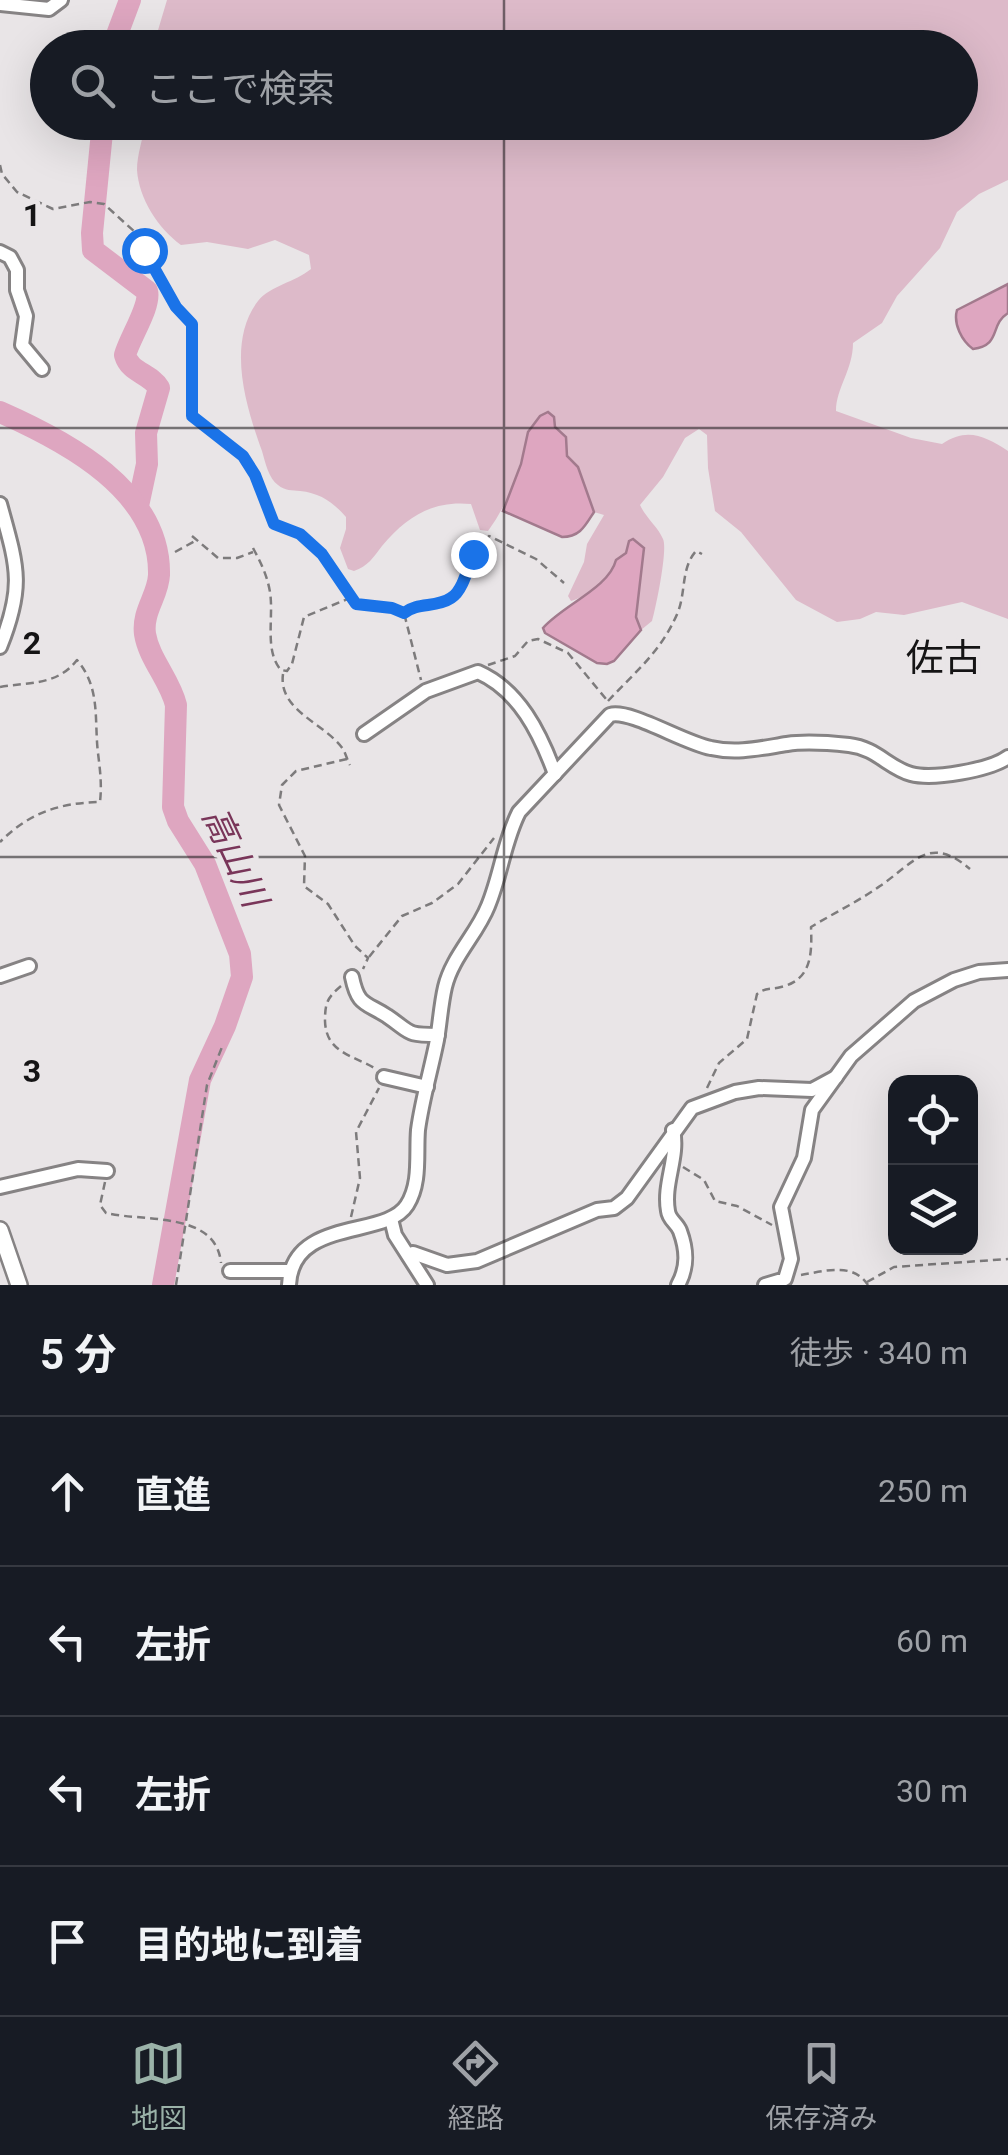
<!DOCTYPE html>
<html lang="ja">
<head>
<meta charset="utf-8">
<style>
	body { margin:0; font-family:Roboto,"Noto Sans JP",sans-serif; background:#20242c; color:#f1f3f6 }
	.controls { position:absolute; right:30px; bottom:30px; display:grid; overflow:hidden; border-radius:20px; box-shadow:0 10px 40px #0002 }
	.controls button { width:90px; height:90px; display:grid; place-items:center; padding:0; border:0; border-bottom:2px solid #363941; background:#171b24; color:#f1f3f6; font:50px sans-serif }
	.stop { position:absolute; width:30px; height:30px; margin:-22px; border:8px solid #1a73e8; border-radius:50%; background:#fff }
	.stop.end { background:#1a73e8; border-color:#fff; box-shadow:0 2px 10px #0008 }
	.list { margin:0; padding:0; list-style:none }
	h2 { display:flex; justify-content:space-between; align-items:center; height:130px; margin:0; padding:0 40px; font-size:42px }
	h2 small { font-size:32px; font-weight:400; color:#9ea1a6 }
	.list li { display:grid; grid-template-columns:65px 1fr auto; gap:30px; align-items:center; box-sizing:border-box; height:150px; padding:0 40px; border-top:2px solid #363941 }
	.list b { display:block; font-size:38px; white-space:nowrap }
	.list em { font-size:32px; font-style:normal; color:#9ea1a6 }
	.icon { flex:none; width:55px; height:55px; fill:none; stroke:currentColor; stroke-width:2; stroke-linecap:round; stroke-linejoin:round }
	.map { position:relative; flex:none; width:1008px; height:1285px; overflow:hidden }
	.search { position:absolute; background:#171b24; box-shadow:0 10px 40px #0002; left:30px; right:30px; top:30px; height:110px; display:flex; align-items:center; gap:25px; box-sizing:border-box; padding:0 35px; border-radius:55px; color:#9ea1a6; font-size:38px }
	.sheet { height:730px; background:#171b24 }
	nav { display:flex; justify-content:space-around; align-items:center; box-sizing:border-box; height:140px; border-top:2px solid #363941; background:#171b24; font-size:28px; color:#9ea1a6 }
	nav a { display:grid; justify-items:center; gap:5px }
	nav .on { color:#9ab2a8 }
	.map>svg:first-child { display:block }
</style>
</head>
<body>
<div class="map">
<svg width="1008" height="1285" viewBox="0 0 1008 1285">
	<rect width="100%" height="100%" fill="#e9e5e7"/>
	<path fill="#ddbac9" d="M167,0H1008V180L979,194L957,212L940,248L897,296L882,323L853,343C853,370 836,388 836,411L911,438L942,444C967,427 985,436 1008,451V619L962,602L904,615L876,612L860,619L837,622L796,600L741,532L715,511L708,468L707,435L699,429L685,438L663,477L640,505C646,518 658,527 663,539C668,549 656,607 652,621L641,630L636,618L644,548L629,541L626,553L617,560C611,578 589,596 571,601L568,596L584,562L587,544L604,515L594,512L578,467L567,456L566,437L528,432C520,468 510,501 488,531L480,530L471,504C433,500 406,517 382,546C373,558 368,566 354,571L348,569L340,548L346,529V517C333,502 320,493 300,491C292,490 285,491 278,485C269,479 265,462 262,451C246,407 226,343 258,301C270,286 295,282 311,269L309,255L275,240L248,249L207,242L181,245C158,228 139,199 137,170C137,155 143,137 146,123L960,122V48L153,47Z"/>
	<g fill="#dea6c0" stroke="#a27a8d" stroke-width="2.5">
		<path d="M1008,284V313C989,325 1002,345 973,349C962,341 953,324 957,310Z"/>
		<path d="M548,412L554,417L555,427L566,437L567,456L578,467L594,512C585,526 580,537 562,537L503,511L521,464L528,432L540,416Z"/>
		<path d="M633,539L644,548L636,617L641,630L614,661L607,664L597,663L545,633L543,628C563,605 609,588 616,560L626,553L629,541Z"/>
	</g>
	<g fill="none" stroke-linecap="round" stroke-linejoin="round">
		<g stroke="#dea6c0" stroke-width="22">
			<path d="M112,48L130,0"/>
			<path d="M103,122L92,233L93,250L147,291C151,306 130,337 125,355C130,373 150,373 159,388L146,433L147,464L138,506"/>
			<path d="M0,412C66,441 161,491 159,575C158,596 142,611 145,634C149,659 170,680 176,705L173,807L178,821L205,864L240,954L242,977L225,1026L200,1080L163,1285"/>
		</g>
		<defs>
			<g id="minor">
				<path d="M0,4L49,9L61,0"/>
				<path d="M0,252L10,257L17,270V290L26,316L22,345L42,369"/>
				<path d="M0,504C17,566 25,585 0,647"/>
				<path d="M364,734L426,691L478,672C519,690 540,733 555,774"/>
				<path d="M0,976L29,966"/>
				<path d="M352,977C358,1006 365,1002 387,1016C412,1033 405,1035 438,1035"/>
				<path d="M384,1077L427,1087"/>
				<path d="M673,1130C679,1157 663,1183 668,1211C669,1220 677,1223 680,1231C687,1250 688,1267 678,1285"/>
				<path d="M0,1187L78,1169L107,1171"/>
				<path d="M391,1219L395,1235L427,1285"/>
				<path d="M409,1256L413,1253L447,1265L477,1261L597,1210L614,1208L627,1198L692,1108L735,1092L759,1088L812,1090L836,1077"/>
				<path d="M230,1271H290"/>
				<path d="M289,1285C292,1217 386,1239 407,1205C421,1183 416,1155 418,1130C422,1100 431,1070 437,1040C440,1022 441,1004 445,987C452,957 477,934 488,906C501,875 504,841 519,812L610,715C630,709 684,743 711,748C737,754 761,748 787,744C806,741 830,743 849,745C876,748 889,768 911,774C933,780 990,770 1008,757"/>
				<path d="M765,1285L785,1279L791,1259L781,1207L804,1158L812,1110L851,1056L914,1001L954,980L979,972L1008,970"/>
			</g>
			<path id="tertiary" d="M0,1230L19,1285"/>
		</defs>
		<use href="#minor" stroke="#868384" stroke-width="18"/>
		<use href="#tertiary" stroke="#868384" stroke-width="20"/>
		<g stroke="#7d7b7c" stroke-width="2.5" stroke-dasharray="8 5" stroke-linecap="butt">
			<path d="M0,165L2,174L17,192L53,209L90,202L104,204L136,233L176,307L192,324V416L235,449L249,463L274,525L300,534L322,554L355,604L392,609L404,613L421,680"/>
			<path d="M192,536L218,558H237L253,552"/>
			<path d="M253,548C261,563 267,575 270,592C274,617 264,651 281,670L287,671L292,664L304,617L350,598"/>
			<path d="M175,552L195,541"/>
			<path d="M404,613L419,605L454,596L473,554L489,536L536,559L564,583"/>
			<path d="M488,665L515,656L528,641L538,639L568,653L606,699"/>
			<path d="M283,674C278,711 325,723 343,749C346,754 347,760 350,765"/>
			<path d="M0,687C28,682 57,686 77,660C101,688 94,720 98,753C100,770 102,784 100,802C60,803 30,812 0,842"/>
			<path d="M608,701C636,671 661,652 678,612C686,591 681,568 696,551L702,554"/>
			<path d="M347,759L296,771L282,785L279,805L305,856L304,886L328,904L355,946L368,958L363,969"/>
			<path d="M369,957L402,916L432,903L458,884L494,838"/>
			<path d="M341,986C327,998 325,1003 325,1021C326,1053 353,1055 376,1069"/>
			<path d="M707,1088L719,1063L747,1039L757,994C766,987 770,990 781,987C812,980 812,953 811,927C834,913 859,901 880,886C914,863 929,834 970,869"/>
			<path d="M683,1167L704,1180L715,1201L737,1206L772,1225"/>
			<path d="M105,1182L100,1205L106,1213C144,1222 216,1211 221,1263"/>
			<path d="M351,1217L360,1178L356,1132L379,1088"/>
			<path d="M801,1275C825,1271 853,1262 868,1285"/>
			<path d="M867,1282L894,1267L1008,1259"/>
			<path d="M176,1285L207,1085L222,1047"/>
		</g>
		<use href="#minor" stroke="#fff" stroke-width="12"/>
		<use href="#tertiary" stroke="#fff" stroke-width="15"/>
	</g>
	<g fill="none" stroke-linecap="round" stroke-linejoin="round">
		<path stroke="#1a73e8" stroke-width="12" d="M144,250L176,307L192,324V416L243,456L255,475L274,524L300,534L322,554L356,604L392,608L404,613C418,602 436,608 451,598C463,591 468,567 473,554"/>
	</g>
	<path fill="none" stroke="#151415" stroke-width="2.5" stroke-opacity="0.55" d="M504,0V48M504,122V1285M0,428H1008M0,857H1008"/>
	<g text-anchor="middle" stroke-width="10" stroke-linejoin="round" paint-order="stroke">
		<g font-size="35" font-style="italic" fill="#793559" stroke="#e9e5e7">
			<text transform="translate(235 857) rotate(65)" y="12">高山川</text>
		</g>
		<g font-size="38" fill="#151415" stroke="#e9e5e7">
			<text x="944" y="671">佐古</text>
		</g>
	</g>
	<g font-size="32" text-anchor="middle" font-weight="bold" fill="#151415" stroke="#e9e5e7" stroke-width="10" stroke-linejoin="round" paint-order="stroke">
		<text x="32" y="226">1</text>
		<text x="32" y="654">2</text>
		<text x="32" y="1082">3</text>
	</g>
</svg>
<div class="controls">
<button><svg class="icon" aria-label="locate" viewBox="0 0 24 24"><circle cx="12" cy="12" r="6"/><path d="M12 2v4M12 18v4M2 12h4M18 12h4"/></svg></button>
<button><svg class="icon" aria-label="layers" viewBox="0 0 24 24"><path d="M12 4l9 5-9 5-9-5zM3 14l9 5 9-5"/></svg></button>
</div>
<div class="stop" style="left:144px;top:250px"></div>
<div class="stop end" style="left:473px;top:554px"></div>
<div class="search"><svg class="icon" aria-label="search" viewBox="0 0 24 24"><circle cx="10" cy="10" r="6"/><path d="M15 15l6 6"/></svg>ここで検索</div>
</div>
<section class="sheet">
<h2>5 分<small>徒歩 · 340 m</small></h2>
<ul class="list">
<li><svg class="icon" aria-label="ahead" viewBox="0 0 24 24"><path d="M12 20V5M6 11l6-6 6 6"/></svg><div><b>直進</b></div><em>250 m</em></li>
<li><svg class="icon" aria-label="left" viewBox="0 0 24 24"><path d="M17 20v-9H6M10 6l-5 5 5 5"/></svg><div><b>左折</b></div><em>60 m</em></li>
<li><svg class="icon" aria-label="left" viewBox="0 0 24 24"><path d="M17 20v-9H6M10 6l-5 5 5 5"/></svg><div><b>左折</b></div><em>30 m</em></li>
<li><svg class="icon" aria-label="arrive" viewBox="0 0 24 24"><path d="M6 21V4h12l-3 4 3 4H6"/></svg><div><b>目的地に到着</b></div></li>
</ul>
</section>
<nav>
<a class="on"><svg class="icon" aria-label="map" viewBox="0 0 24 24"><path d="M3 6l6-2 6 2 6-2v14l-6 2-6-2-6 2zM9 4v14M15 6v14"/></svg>地図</a>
<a><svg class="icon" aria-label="directions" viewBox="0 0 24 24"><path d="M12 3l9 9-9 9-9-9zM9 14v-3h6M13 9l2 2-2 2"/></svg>経路</a>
<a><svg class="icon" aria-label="saved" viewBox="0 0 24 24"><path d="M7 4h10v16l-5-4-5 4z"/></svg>保存済み</a>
</nav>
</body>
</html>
